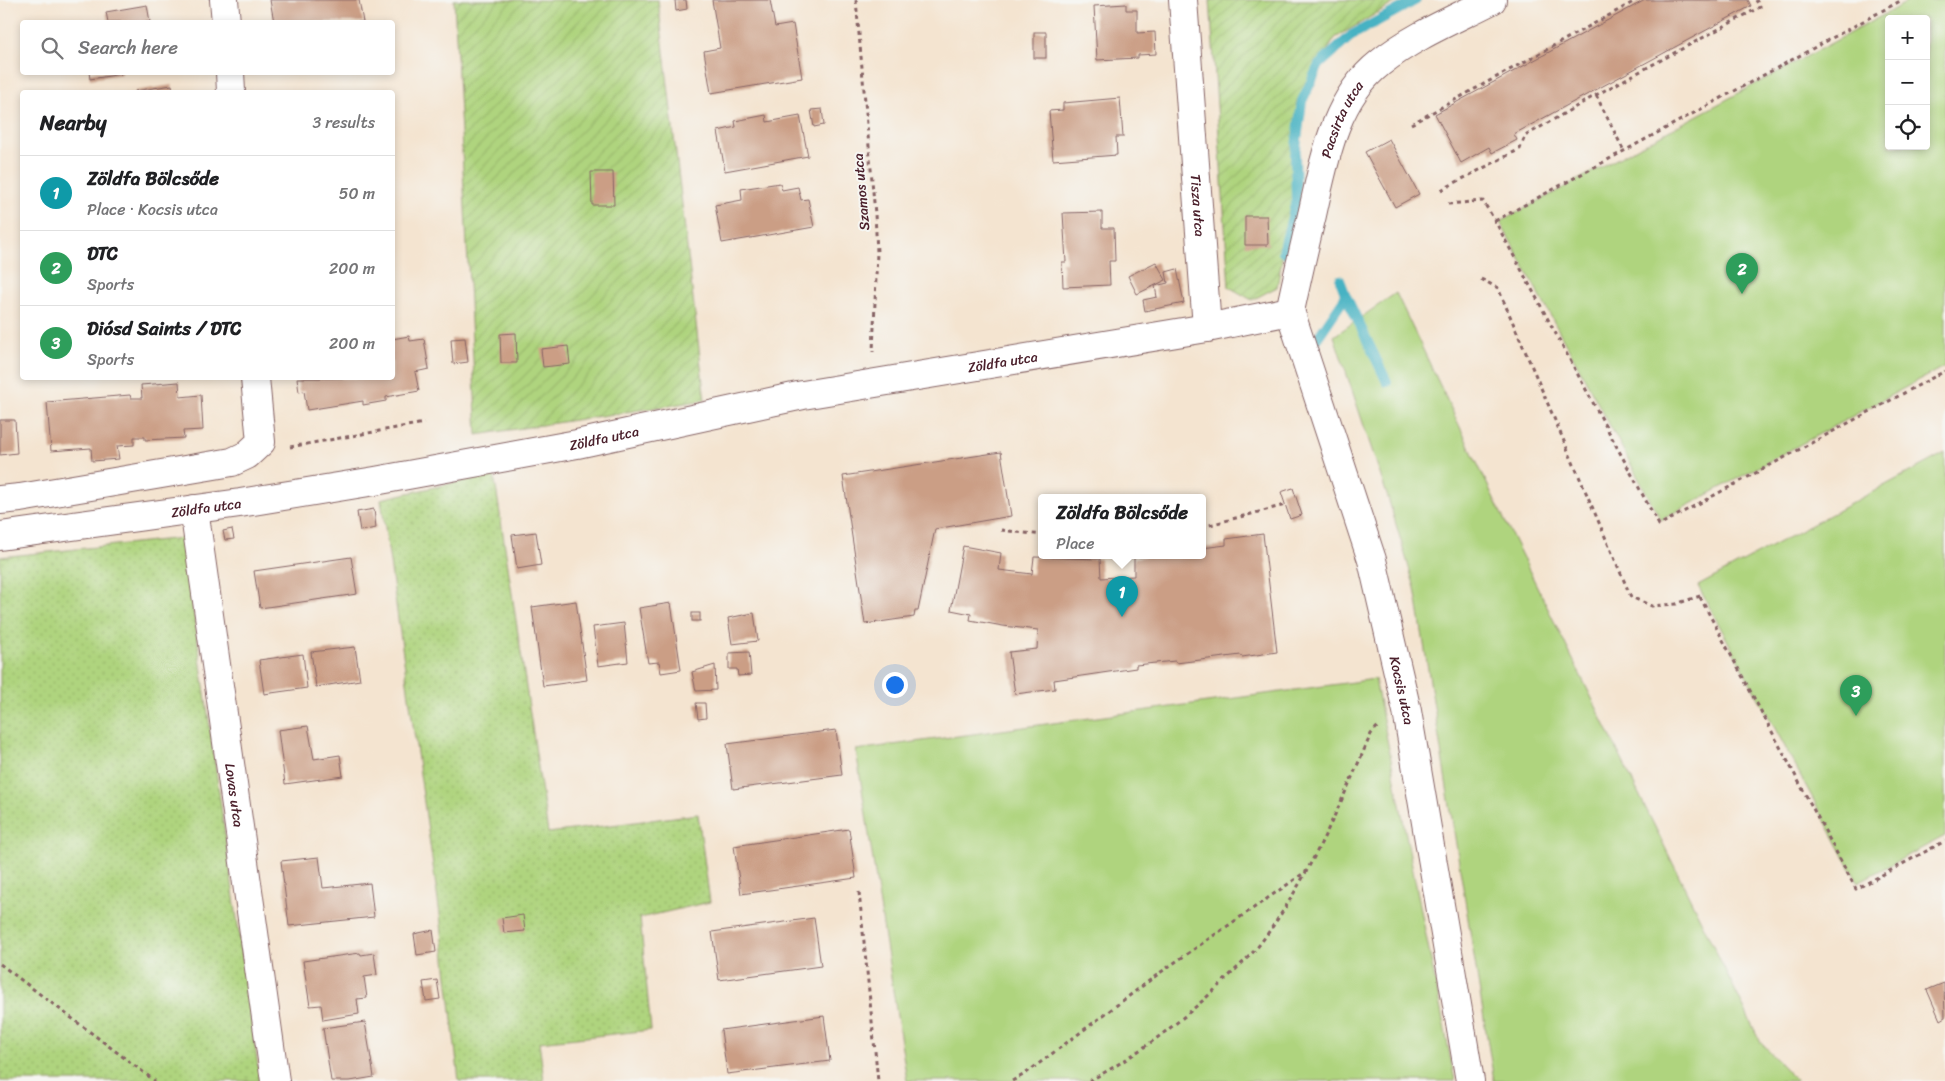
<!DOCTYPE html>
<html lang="en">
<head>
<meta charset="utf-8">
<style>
	body { margin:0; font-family:Sriracha,sans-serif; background:#f6f6f6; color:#202124 }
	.controls { position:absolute; right:15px; top:15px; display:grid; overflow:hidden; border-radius:5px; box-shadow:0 2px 8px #0003 }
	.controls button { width:45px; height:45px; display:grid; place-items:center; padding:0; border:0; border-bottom:1px solid #e0e0e0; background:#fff; color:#202124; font:25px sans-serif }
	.you { position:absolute; left:894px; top:684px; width:18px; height:18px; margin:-12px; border:4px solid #fff; border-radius:50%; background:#1a73e8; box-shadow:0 0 0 8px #1a73e833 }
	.badge { display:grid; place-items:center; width:32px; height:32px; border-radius:50%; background:#1f6fb2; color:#fff; font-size:16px; font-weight:700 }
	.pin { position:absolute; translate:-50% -41px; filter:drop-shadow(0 1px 2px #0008) }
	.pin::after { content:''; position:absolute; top:26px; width:18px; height:15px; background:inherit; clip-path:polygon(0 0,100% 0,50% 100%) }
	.popup { position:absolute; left:1038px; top:494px; width:168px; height:65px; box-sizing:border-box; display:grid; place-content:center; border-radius:5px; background:#fff; filter:drop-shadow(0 1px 4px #0005); font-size:16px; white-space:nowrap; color:#757577 }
	.popup b { font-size:19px; color:#202124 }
	.popup::after { content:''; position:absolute; left:50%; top:100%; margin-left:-10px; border:10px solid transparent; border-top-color:#fff }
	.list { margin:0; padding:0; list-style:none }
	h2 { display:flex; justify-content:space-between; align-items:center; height:65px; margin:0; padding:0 20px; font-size:21px }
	h2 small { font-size:16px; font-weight:400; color:#757577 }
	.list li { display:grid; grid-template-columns:32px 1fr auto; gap:15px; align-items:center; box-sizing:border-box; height:75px; padding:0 20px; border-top:1px solid #e0e0e0 }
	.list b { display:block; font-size:19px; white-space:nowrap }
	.list p { margin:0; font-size:16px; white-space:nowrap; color:#757577 }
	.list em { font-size:16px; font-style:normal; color:#757577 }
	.icon { flex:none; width:28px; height:28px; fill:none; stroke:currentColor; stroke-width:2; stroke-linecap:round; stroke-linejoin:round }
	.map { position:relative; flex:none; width:1945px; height:1081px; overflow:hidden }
	.search { position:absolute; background:#fff; box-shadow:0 2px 8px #0003; left:20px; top:20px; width:375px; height:55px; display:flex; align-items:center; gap:12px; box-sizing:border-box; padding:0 18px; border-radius:5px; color:#757577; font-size:19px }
	.panel { position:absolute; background:#fff; box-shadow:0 2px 8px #0003; left:20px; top:90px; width:375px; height:290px; border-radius:5px }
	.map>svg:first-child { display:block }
</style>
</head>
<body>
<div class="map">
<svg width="1945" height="1081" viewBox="0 0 1945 1081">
	<defs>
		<pattern id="grass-dots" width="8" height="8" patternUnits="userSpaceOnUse" patternTransform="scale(1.25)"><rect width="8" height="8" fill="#afd47e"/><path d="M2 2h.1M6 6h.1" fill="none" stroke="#98b66d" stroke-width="1.8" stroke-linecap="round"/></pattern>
		<pattern id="garden-furrows" width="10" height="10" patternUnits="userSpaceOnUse" patternTransform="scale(1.25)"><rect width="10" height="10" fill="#afd47e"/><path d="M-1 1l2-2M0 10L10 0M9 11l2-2" fill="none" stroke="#98b66d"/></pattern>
	</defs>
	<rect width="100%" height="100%" fill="#f6f6f2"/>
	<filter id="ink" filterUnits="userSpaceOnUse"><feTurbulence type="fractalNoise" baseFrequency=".02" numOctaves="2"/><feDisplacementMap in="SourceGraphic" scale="10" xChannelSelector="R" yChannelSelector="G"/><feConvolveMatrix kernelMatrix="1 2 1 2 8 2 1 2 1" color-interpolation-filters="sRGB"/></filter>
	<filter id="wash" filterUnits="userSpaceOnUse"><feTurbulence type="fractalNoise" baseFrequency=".0096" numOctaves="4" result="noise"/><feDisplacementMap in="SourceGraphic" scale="20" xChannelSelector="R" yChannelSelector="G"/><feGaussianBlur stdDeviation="1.12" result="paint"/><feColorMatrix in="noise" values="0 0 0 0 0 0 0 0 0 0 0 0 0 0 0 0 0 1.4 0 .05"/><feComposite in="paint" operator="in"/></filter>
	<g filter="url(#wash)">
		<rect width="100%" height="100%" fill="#f4e4d0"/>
		<g fill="url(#grass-dots)" stroke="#7c7a54">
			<path d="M494,474L548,833L698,814L710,902L640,918L651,1030L539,1042L544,1081H459L440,915L381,499Z"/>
			<path d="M183,538L260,1081H0V557Z"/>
		</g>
		<g fill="#afd47e" stroke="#7c7a54" fill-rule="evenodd">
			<path d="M1911,0H1945V366L1661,520L1500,222ZM1889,19H1926V146H1889Z"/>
			<path d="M1396,293L1499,509L1761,1043L1797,1081H1494L1415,588L1389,501L1334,336Z"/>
			<path d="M1945,453V836L1858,882L1698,586Z"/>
			<path d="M1375,679L1455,1081H907L856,750Z"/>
		</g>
		<g fill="url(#garden-furrows)" stroke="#7c7a54">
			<path d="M454,0H658L705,400L477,435Z"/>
			<path d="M1210,0H1399L1335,38L1297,101L1292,203L1277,287L1252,300L1229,287Z"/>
		</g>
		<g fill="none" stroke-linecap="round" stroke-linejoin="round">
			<g stroke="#46b2c3" stroke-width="10">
				<path d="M1300,260L1283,252L1296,201L1295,155L1302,101L1319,65L1352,35L1416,0"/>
				<path d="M1346,296L1387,382"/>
				<path d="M1316,340L1346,296L1340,280"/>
			</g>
		</g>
		<g id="blocks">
			<g fill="#cb9e85">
				<path d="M270,0H359L363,22H274Z"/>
				<path d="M675,0H686L687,9L676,11Z"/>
				<path d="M712,0H770L775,27L793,24L802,78L711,93L704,51L720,48Z"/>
				<path d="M1645,0H1748L1751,6L1514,134L1517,140L1492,153L1489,147L1461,163L1435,114Z"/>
				<path d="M1126,4V10H1137V33L1155,32L1156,54L1138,55V58L1097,60L1094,6Z"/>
				<path d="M147,5L150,22H108L106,12Z"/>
				<rect x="1034" y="32" width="12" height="26"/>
				<path d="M89,72H122V74L90,79Z"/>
				<path d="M172,85L173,92H135V91Z"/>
				<path d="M1120,98L1123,137H1116L1117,155L1053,160L1049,111L1063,110V103Z"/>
				<path d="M822,109L824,125L814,127L811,110Z"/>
				<path d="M766,115L767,122L800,116L808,156L725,171L718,131L736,127L735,121Z"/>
				<path d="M1389,139L1419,194L1395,207L1365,152Z"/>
				<path d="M591,172H613L614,205H592Z"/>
				<path d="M780,183L782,190L798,187L801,200L808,199L814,227L722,243L715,205L742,200L741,189Z"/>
				<path d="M1102,212V228H1114L1115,261H1109L1110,285L1063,287L1062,262H1066L1063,213Z"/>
				<path d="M1245,216H1267L1268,245H1245Z"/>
				<path d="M1156,262L1166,280L1137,294L1128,276Z"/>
				<path d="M1177,269L1184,303L1145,311L1143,300L1157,297L1155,286L1168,283L1166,272Z"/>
				<path d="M516,333L517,363H501L500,334Z"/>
				<path d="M409,336L410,341L424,339L429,369L415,372L419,391L386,397V401L363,405V401L307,410L304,391L299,392L297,378H392V339Z"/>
				<path d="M465,338L468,362L453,364L451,339Z"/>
				<path d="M568,346L570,364L543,367L541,349Z"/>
				<path d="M179,382L180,397L201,395L203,430L183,431L184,438L145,440V437H134V445L117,446L119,459L92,461L91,448L51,451L47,402L130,395L131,398H142L141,385Z"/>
				<path d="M0,420H15L17,453L0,455Z"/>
				<path d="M1001,452L1011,516L935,529L918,611H915L914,617L865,624L843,476Z"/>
				<path d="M1293,488L1302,515L1290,519L1281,492Z"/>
				<path d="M374,509L376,528L360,531L357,512Z"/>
				<path d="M232,529L234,539L225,540L223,531Z"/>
				<path d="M536,532L541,565L517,569L512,535Z"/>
				<path d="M1263,534L1277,652L1242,657L1241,655L1176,663L1175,661L1136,665V668L1054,680L1055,689L1015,694L1009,652L1037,649L1038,630L1003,626L970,620L971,614L951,610L963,546L1001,553L999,570L1032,574L1034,557L1100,559L1101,578L1134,576V558L1147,556H1202V548L1226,545V539Z"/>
				<path d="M351,557L357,594L260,608L254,571Z"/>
				<path d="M576,601L587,680L543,686L532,607Z"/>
				<path d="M671,603L681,670L661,673L659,662L648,663L639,608Z"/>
				<rect x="692" y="613" width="8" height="8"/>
				<path d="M754,613L758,641L732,644L728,618Z"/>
				<path d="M624,623L628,662L598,666L593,627Z"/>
				<path d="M355,647L360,680L316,687L311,652Z"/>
				<path d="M749,652L751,675L738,676L737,669H729V653Z"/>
				<path d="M303,654L307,688L264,694L259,660Z"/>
				<path d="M715,665L716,690L696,691L692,672Z"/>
				<path d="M696,703H705L706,718L698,719Z"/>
				<path d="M308,726L314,759L340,755L343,776L285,784L278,730Z"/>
				<path d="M836,730L842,775L733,789L727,744Z"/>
				<path d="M849,829L856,878L741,894L734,846Z"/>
				<path d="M319,857L323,888L370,883L374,917L289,926L281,861Z"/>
				<path d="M523,915L525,931L504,933L502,918Z"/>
				<path d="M814,918L821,966L719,980L712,932Z"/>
				<path d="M433,930L436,952L417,955L414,934Z"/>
				<path d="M360,953L361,955L374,953L377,975L364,977L367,998L357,999L359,1014L323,1020L321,1005L310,1006L303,961Z"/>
				<path d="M437,980L440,999L426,1001L423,982Z"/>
				<path d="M1944,983L1945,1017L1940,1020L1927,990Z"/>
				<path d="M824,1016L830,1061L727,1074L721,1030Z"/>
				<path d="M365,1022L374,1077L350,1081H331L323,1028Z"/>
			</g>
		</g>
	</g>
	<g filter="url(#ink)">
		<use href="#blocks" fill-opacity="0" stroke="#866465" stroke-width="1"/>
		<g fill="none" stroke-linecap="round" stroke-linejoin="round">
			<defs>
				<g id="minor">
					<path d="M224,0L226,22"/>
					<path id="s1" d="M1183,0L1207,328L1290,311"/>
					<path d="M230,72L231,92"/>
					<path id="s2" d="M1290,311L1372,560L1407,711L1470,1081"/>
					<path id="s3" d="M1290,311C1297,279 1304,247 1312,215C1324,162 1334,99 1380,63C1413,36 1455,19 1492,0"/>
					<path d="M0,500L20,498L232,462L247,455L261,442L255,378"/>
					<path id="s4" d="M194,509L275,1081"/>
					<path id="s5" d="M0,536L240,503L375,481L577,444L803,395L1207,328"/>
				</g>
			</defs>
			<use href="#minor" stroke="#866465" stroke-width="30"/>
			<g stroke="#866465" stroke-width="3" stroke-dasharray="4 4" stroke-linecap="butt">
				<path d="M856,0L875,214L877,252L873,352"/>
				<path d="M1596,95L1624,151"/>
				<path d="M1411,124L1637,0"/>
				<path d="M1441,190L1520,149L1525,136L1596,95L1760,7L1756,0"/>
				<path d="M1448,204L1483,201L1495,221L1659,525L1945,371"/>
				<path d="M1495,221L1902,0"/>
				<path d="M1481,279L1498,288L1631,597L1652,606L1676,604L1703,595"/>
				<path d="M290,447L424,423"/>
				<path d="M1202,527L1285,505"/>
				<path d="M1001,530L1042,535"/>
				<path d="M1700,597L1856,889L1945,841"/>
				<path d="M859,892L878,1081"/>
				<path d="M0,964L155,1081"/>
				<path d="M1012,1081L1025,1074L1161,972L1307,871"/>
				<path d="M1089,1081C1142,1053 1191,1014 1233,972C1242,963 1252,954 1260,944C1308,880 1339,807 1371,734L1378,726"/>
			</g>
			<use href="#minor" stroke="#fff" stroke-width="28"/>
		</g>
	</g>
	<g text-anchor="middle" stroke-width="4" stroke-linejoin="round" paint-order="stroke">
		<g font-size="14" fill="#4a1f2b" stroke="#f6f6f2">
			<text dy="5" stroke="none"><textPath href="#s3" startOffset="199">Pacsirta utca</textPath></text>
			<text transform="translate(861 192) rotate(-95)" y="5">Szamos utca</text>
			<text dy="5" stroke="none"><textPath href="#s1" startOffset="206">Tisza utca</textPath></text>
			<text dy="5" stroke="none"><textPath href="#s5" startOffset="1018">Zöldfa utca</textPath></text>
			<text dy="5" stroke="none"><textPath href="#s5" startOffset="612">Zöldfa utca</textPath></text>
			<text dy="5" stroke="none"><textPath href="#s5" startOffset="208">Zöldfa utca</textPath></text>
			<text dy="5" stroke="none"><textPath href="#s2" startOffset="396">Kocsis utca</textPath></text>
			<text dy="5" stroke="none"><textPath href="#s4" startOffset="289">Lovas utca</textPath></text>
		</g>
	</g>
</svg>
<div class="controls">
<button>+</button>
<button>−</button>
<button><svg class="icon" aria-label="locate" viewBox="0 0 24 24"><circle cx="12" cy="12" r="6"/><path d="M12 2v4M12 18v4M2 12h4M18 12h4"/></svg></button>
</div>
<div class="you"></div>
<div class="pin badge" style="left:1122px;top:617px;background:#0f9aa8">1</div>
<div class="popup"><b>Zöldfa Bölcsőde</b>Place</div>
<div class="pin badge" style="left:1742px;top:294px;background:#2e9e5b">2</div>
<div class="pin badge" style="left:1856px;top:716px;background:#2e9e5b">3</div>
<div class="search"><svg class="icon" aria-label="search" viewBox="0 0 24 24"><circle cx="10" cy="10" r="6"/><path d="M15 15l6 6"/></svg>Search here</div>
<section class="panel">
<h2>Nearby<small>3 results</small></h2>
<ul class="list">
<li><span class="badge" style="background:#0f9aa8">1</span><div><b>Zöldfa Bölcsőde</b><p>Place · Kocsis utca</p></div><em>50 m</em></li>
<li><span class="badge" style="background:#2e9e5b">2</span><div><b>DTC</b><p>Sports</p></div><em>200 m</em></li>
<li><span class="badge" style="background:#2e9e5b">3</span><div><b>Diósd Saints / DTC</b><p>Sports</p></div><em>200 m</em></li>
</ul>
</section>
</div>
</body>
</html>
